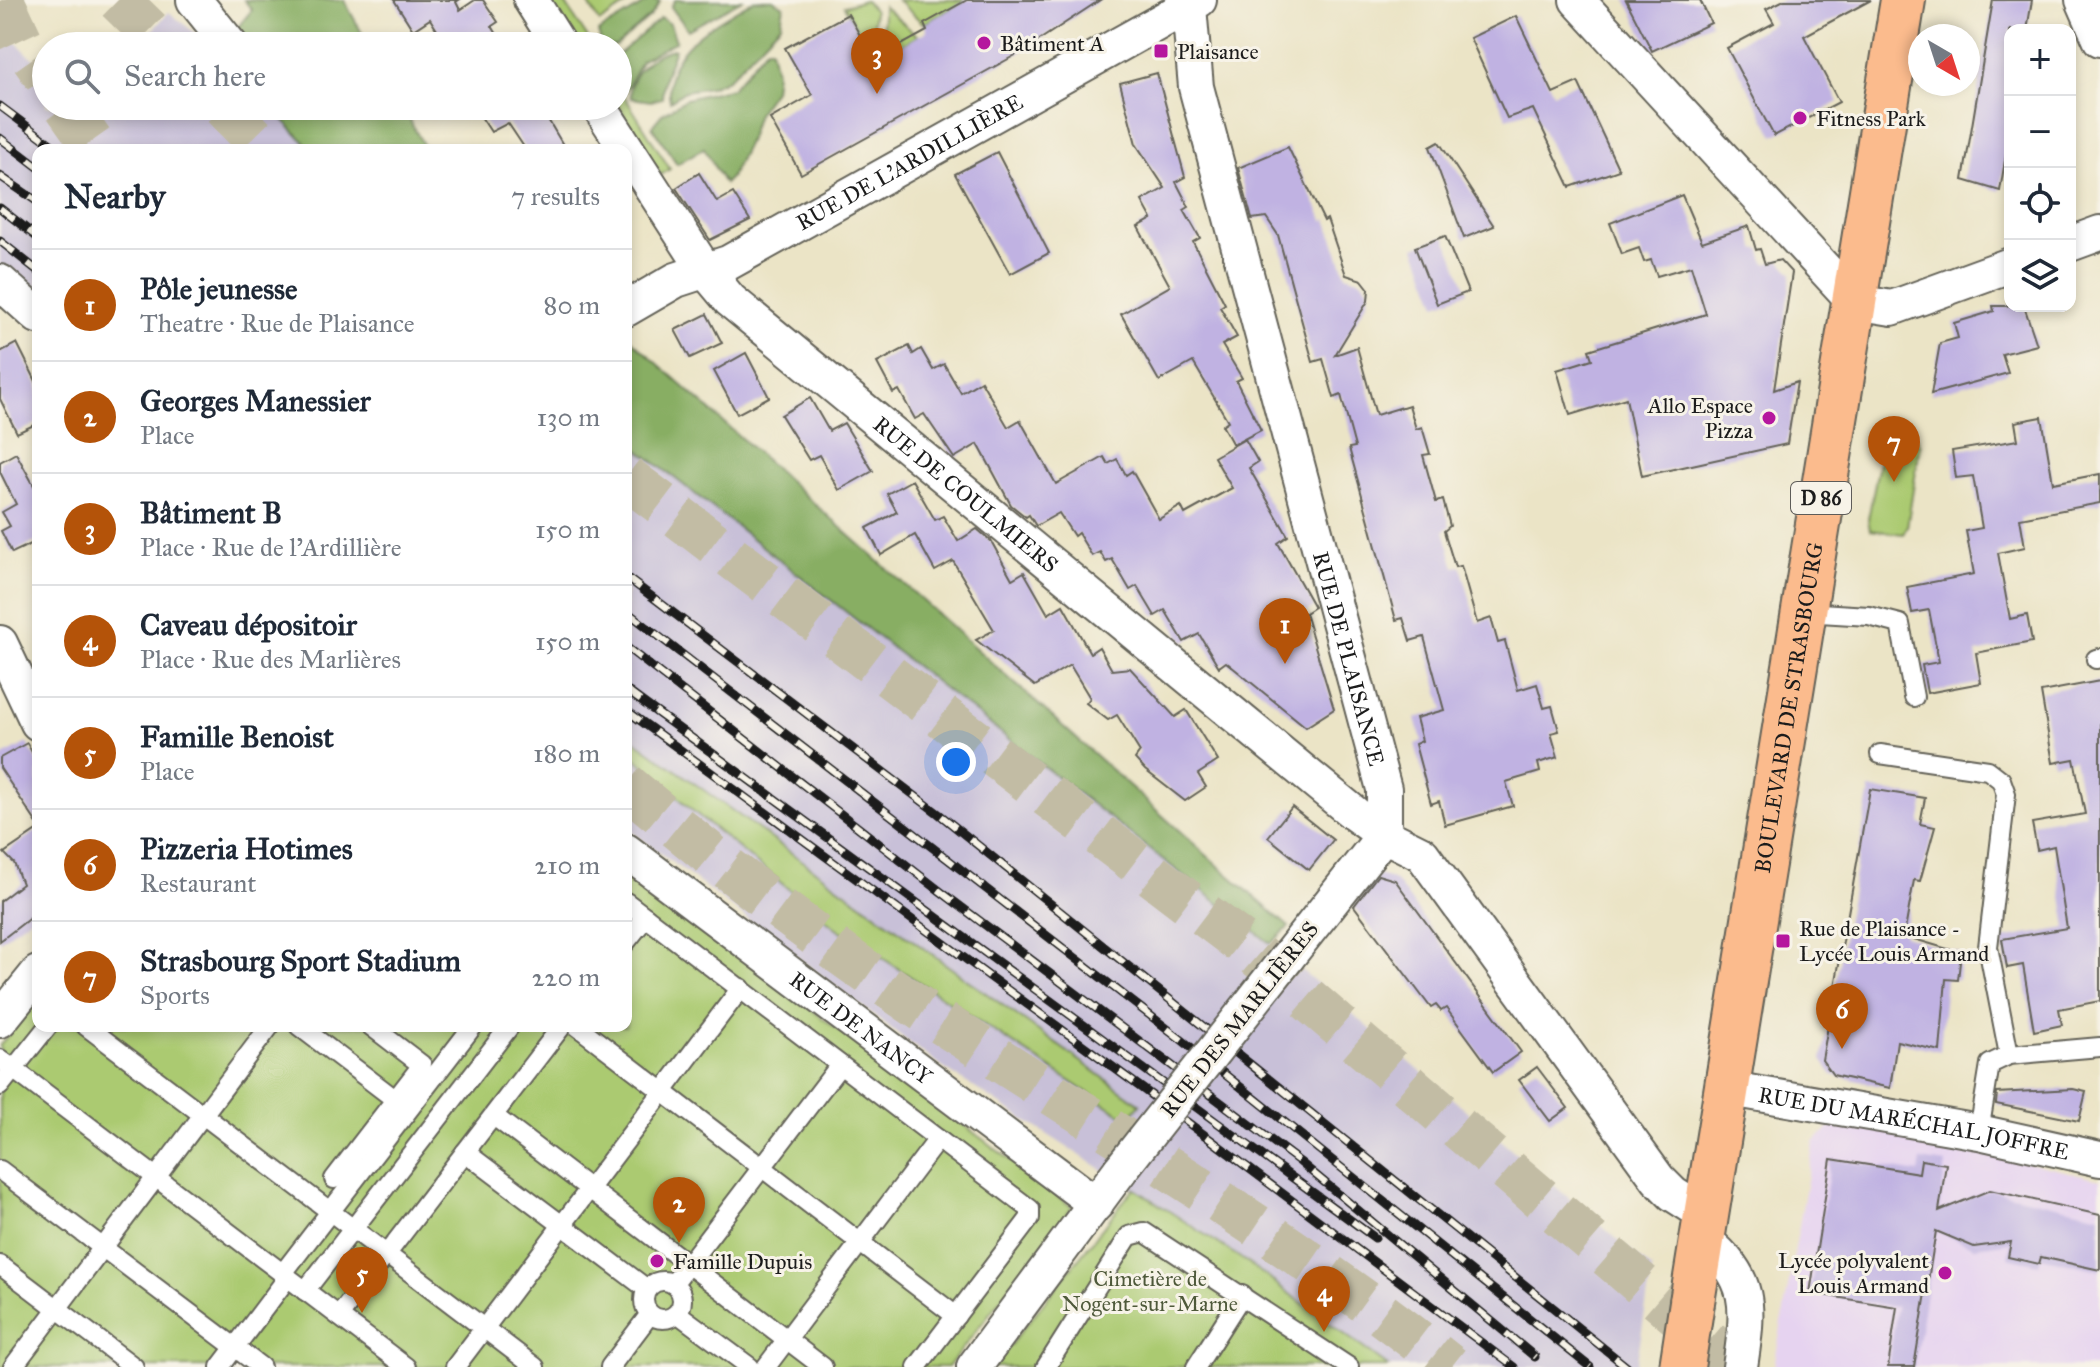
<!DOCTYPE html>
<html lang="en">
<head>
<meta charset="utf-8">
<style>
	body { margin:0; font-family:"IM FELL Great Primer",serif; background:#f6f6f7; color:#1f2937 }
	.controls { position:absolute; right:24px; top:24px; display:grid; overflow:hidden; border-radius:16px; box-shadow:0 4px 12px #0003 }
	.controls button { width:72px; height:72px; display:grid; place-items:center; padding:0; border:0; border-bottom:2px solid #e0e1e3; background:#fff; color:#1f2937; font:40px sans-serif }
	.compass { position:absolute; left:1908px; top:24px; width:72px; height:72px; border-radius:50%; background:#fff; box-shadow:0 4px 12px #0003; rotate:141deg }
	.you { position:absolute; left:956px; top:762px; width:28px; height:28px; margin:-20px; border:6px solid #fff; border-radius:50%; background:#1a73e8; box-shadow:0 0 0 12px #1a73e833 }
	.badge { display:grid; place-items:center; width:52px; height:52px; border-radius:50%; background:#b45309; color:#fff; font-size:26px; font-weight:700 }
	.pin { position:absolute; translate:-50% -66px; filter:drop-shadow(0 2px 4px #0008) }
	.pin::after { content:''; position:absolute; top:42px; width:28px; height:24px; background:inherit; clip-path:polygon(0 0,100% 0,50% 100%) }
	.list { margin:0; padding:0; list-style:none }
	h2 { display:flex; justify-content:space-between; align-items:center; height:104px; margin:0; padding:0 32px; font-size:34px }
	h2 small { font-size:26px; font-weight:400; color:#747a83 }
	.list li { display:grid; grid-template-columns:52px 1fr auto; gap:24px; align-items:center; box-sizing:border-box; height:112px; padding:0 32px; border-top:2px solid #e0e1e3 }
	.list b { display:block; font-size:30px; white-space:nowrap }
	.list p { margin:0; font-size:26px; white-space:nowrap; color:#747a83 }
	.list em { font-size:26px; font-style:normal; color:#747a83 }
	.icon { flex:none; width:44px; height:44px; fill:none; stroke:currentColor; stroke-width:2; stroke-linecap:round; stroke-linejoin:round }
	.map { position:relative; flex:none; width:2100px; height:1367px; overflow:hidden }
	.search { position:absolute; background:#fff; box-shadow:0 4px 12px #0003; left:32px; top:32px; width:600px; height:88px; display:flex; align-items:center; gap:20px; box-sizing:border-box; padding:0 28px; border-radius:44px; color:#747a83; font-size:30px }
	.panel { position:absolute; background:#fff; box-shadow:0 4px 12px #0003; left:32px; top:144px; width:600px; height:888px; border-radius:16px }
	.map>svg:first-child { display:block }
</style>
</head>
<body>
<div class="map">
<svg width="2100" height="1367" viewBox="0 0 2100 1367">
	<rect width="100%" height="100%" fill="#f7f3e8"/>
	<filter id="ink" filterUnits="userSpaceOnUse"><feTurbulence type="fractalNoise" baseFrequency=".0125" numOctaves="2"/><feDisplacementMap in="SourceGraphic" scale="16" xChannelSelector="R" yChannelSelector="G"/><feConvolveMatrix kernelMatrix="1 2 1 2 8 2 1 2 1" color-interpolation-filters="sRGB"/></filter>
	<filter id="wash" filterUnits="userSpaceOnUse"><feTurbulence type="fractalNoise" baseFrequency=".006" numOctaves="4" result="noise"/><feDisplacementMap in="SourceGraphic" scale="32" xChannelSelector="R" yChannelSelector="G"/><feGaussianBlur stdDeviation="1.8" result="paint"/><feColorMatrix in="noise" values="0 0 0 0 0 0 0 0 0 0 0 0 0 0 0 0 0 1.4 0 .05"/><feComposite in="paint" operator="in"/></filter>
	<g filter="url(#wash)">
		<rect width="100%" height="100%" fill="#ebe4c6"/>
		<path fill="#e6d3f0" d="M1839,1120L2100,1179V1367H1774L1814,1141Z"/>
		<g fill="#c8c0d8">
			<path d="M169,12L211,46H138Z"/>
			<path d="M0,27L46,71V106H270L312,150H38V306L0,272Z"/>
			<path d="M626,440L1271,944L1652,1269L1636,1367H1389L1248,1263L942,1067L626,827Z"/>
		</g>
		<g fill="#abca71" stroke="#647346" stroke-width="2">
			<path d="M548,0H563L593,46H578Z"/>
			<path d="M586,0H634L600,22Z"/>
			<path d="M865,0L874,11L870,53L844,6Z"/>
			<path d="M897,0H963L964,2L924,24Z"/>
			<path d="M883,6L918,36L882,56Z"/>
			<path d="M618,86L670,169L661,175L618,106Z"/>
			<path d="M1885,433L1917,438L1920,446L1907,527L1903,534L1870,530L1868,519Z"/>
			<path d="M626,734L1140,1104L1128,1119L835,927L693,811L626,749Z"/>
			<path d="M626,869L1072,1207L948,1367H0V1045L38,998V1026H626Z"/>
			<path d="M1134,1188L1248,1263L1389,1367H993Z"/>
		</g>
		<g fill="#88ae63" stroke="#526540" stroke-width="2">
			<path d="M244,0H344L369,46H222L252,10Z"/>
			<path d="M651,0L660,2L651,16L616,46H602L598,32Z"/>
			<path d="M675,0H742L688,30L671,7Z"/>
			<path d="M754,0H773L784,6L781,24L728,79L710,87L685,91L670,101C659,48 719,22 754,0Z"/>
			<path d="M661,18L670,24L676,41L641,61L625,92L618,81V55Z"/>
			<path d="M766,48H771L776,72L774,90L757,114L748,142L731,177L724,184L704,148L677,164L652,126L662,114L686,99L732,88Z"/>
			<path d="M675,49L664,78L662,98L651,101L631,98C624,77 655,50 675,49Z"/>
			<path d="M270,106H402L426,150H312Z"/>
			<path d="M626,335L1221,868L1289,927L1271,944L626,440Z"/>
		</g>
		<g id="blocks">
			<g fill="#c0b2e2">
				<path d="M394,0H459L456,2L460,10L475,0H483L498,22L492,26L504,46H447L430,19L413,30Z"/>
				<path d="M967,0H1100L1021,52L801,174L770,119L812,95L785,48L848,14L874,60L927,31L924,24Z"/>
				<path d="M1626,0H1700L1711,23L1652,51Z"/>
				<path d="M1784,0H1871L1804,36L1839,102L1774,136L1727,48L1774,23L1766,9Z"/>
				<path d="M1993,0H2032L2027,30H2010V130L2000,191L1963,180Z"/>
				<path d="M1516,16L1553,93L1578,82L1619,170L1570,187L1533,109L1507,118L1470,38Z"/>
				<path d="M1157,73L1185,177L1176,182L1189,207L1184,210L1200,238L1193,242L1225,304L1220,307L1237,337L1222,345L1242,378L1236,381L1261,430L1233,445L1222,425L1228,421L1193,362L1159,381L1121,314L1170,286L1138,227L1152,219L1142,201L1165,188L1136,144L1120,83Z"/>
				<path d="M474,106H540L566,150H526L508,123L491,132Z"/>
				<path d="M1439,142L1494,226L1464,238L1430,147Z"/>
				<path d="M1288,147L1324,221L1327,219L1346,275L1362,280L1369,289L1368,301L1335,355L1357,347L1376,415L1409,405L1416,429L1422,427L1430,454L1423,455L1436,502L1443,500L1450,526L1444,531L1455,567L1461,566L1477,623L1491,618L1498,643L1505,641L1518,690L1537,684L1544,708L1552,706L1559,731L1551,733L1558,757L1538,763L1540,772L1506,782L1513,806L1445,825L1439,801L1431,804L1415,744L1422,741L1416,718L1444,710L1424,637L1410,641L1403,618L1396,620L1349,448L1355,447L1341,395L1334,398L1323,359L1313,362L1278,235L1266,217L1252,219L1238,168Z"/>
				<path d="M997,152L1049,253L1010,274L955,174Z"/>
				<path d="M699,173L717,202L733,193L750,220L710,240L676,188Z"/>
				<path d="M1682,195L1702,242L1749,226L1756,250L1760,249L1765,264L1780,260L1792,273L1774,390L1797,382L1787,444L1642,476L1626,398L1570,415L1557,370L1592,359L1589,350L1706,314L1691,266L1657,276L1651,260L1644,262L1639,248L1622,254L1610,223Z"/>
				<path d="M1445,236L1468,292L1437,304L1415,247Z"/>
				<path d="M1993,306H2024L2037,345L2002,354L2008,373L1931,394L1940,343L1958,338L1954,323L1994,311Z"/>
				<path d="M707,314L722,343L690,358L675,330Z"/>
				<path d="M17,343L38,385V423L17,433L0,399V352Z"/>
				<path d="M909,346L913,354L921,349L933,370L944,364L961,393L981,381L1008,427L1020,420L1056,484L1104,457L1108,464L1117,459L1126,475L1132,471L1159,519L1181,506L1185,514L1232,488L1214,457L1245,439L1258,462L1249,468L1288,536L1278,543L1314,607L1305,613L1334,709L1306,727L1226,662L1219,667L1199,634L1184,642L1165,610L1155,616L1137,586L1130,590L1112,559L1106,562L1100,552L1092,556L1078,533L1074,536L1059,513L1036,526L1029,515L1026,517L1011,505L978,444L954,458L924,414L915,419L899,390L893,393L877,363Z"/>
				<path d="M746,353L769,397L737,414L714,371Z"/>
				<path d="M810,398L829,431L844,423L873,471L839,490L819,455L809,460L781,415Z"/>
				<path d="M2042,417L2053,483L2100,474V503L2020,518L2025,547L1998,553L2010,619L2027,615L2032,642L1976,653L1981,683L1927,693L1922,665L1939,662L1929,610L1912,613L1907,587L1974,574L1966,531L1982,528L1973,476L1956,478L1952,451L2018,440L2015,422Z"/>
				<path d="M16,453L38,493V548L35,542L12,553L1,531L10,526L2,512L16,504L0,472V462Z"/>
				<path d="M912,480L935,520L943,516L958,541L977,529L991,541L1012,579L1024,572L1048,614L1063,605L1090,653L1099,647L1112,670L1130,668L1175,717L1186,710L1218,761L1198,774L1206,787L1185,801L1145,770L1135,759L1140,752L1117,715L1108,720L1086,703L1090,698L1070,665L1035,686L976,640L994,630L953,561L935,571L915,535L881,555L867,528L897,512L887,494Z"/>
				<path d="M2100,681V1001L2059,1009L2062,1025L2034,1031L2023,965L2007,968L2002,939L2067,928L2054,846L2037,850L2032,823L2085,814L2074,759L2053,763L2041,692Z"/>
				<path d="M27,743L38,763V825L0,768V758Z"/>
				<path d="M1870,789L1925,798L1920,824L1935,827L1920,881L1914,880L1904,936L1961,953L1958,980L1946,979L1940,1051L1897,1041L1890,1088L1833,1075L1822,1060Z"/>
				<path d="M1292,807L1333,840L1309,870L1268,837Z"/>
				<path d="M38,830V921L35,914L0,941V901L22,884L14,863L4,853Z"/>
				<path d="M1378,875L1395,880L1521,1052L1493,1072L1446,1008L1441,1011L1436,1005L1431,1008L1354,906Z"/>
				<path d="M1537,1067L1568,1108L1550,1121L1519,1080Z"/>
				<path d="M2073,1089L2086,1092L2079,1121L1996,1104L1997,1093Z"/>
				<path d="M1831,1159L1919,1173L1921,1160L1946,1164L1939,1211L1990,1190L2100,1215V1270L2041,1257L2039,1264L2008,1257L2011,1242L1974,1247L1936,1231L1914,1367H1888L1897,1307L1810,1293Z"/>
			</g>
		</g>
	</g>
	<g filter="url(#ink)">
		<use href="#blocks" fill-opacity="0" stroke="#646258" stroke-width="2"/>
		<g fill="none" stroke-linecap="round" stroke-linejoin="round">
			<g stroke="#c2bca4" stroke-width="44" stroke-dasharray="44 22" stroke-linecap="butt">
				<path d="M2,0L21,41L46,77"/>
				<path d="M118,0L165,46"/>
				<path d="M66,106L97,150"/>
				<path d="M223,106L266,150"/>
				<path d="M626,477L1241,942L1738,1367"/>
				<path d="M626,785C729,872 837,955 950,1028C1120,1138 1292,1241 1451,1367"/>
			</g>
			<defs>
				<g id="lane">
					<path d="M1803,612L1869,616L1900,624L1914,697"/>
					<path d="M2096,659L2100,658"/>
					<path d="M1880,754L1988,770L2001,780L2006,794L1988,947L2009,1055L1990,1064L1979,1132"/>
					<path d="M626,902L1030,1209V1218L917,1367"/>
					<path d="M626,942L646,917"/>
					<path d="M86,1026L535,1367"/>
					<path d="M299,1026L396,1100"/>
					<path d="M577,1026L956,1316"/>
					<path d="M2009,1055L2100,1047"/>
					<path d="M0,1059L406,1367"/>
					<path d="M0,1086L48,1026"/>
					<path d="M494,1116L823,1367"/>
					<path d="M465,1152L647,1289"/>
					<path d="M0,1170L261,1367"/>
					<path d="M334,1179L422,1065L371,1026"/>
					<path d="M0,1265L134,1367"/>
					<path d="M283,1273L473,1026"/>
					<circle cx="663" cy="1300" r="19"/>
					<path d="M673,1284L840,1065"/>
					<path d="M305,1291L510,1026"/>
					<path d="M677,1313L750,1367"/>
					<path d="M339,1316L562,1026"/>
					<path d="M13,1367L270,1026"/>
					<path d="M220,1367L288,1277"/>
					<path d="M455,1367L741,988"/>
					<path d="M610,1367L650,1314"/>
					<path d="M766,1367L938,1139"/>
					<path d="M1046,1367L1129,1236L1144,1232L1349,1367"/>
					<path d="M1196,1367L1242,1295"/>
				</g>
				<g id="street">
					<path d="M194,0L231,46"/>
					<path d="M531,0L560,46"/>
					<path d="M1577,0L1855,302L1892,308L2010,265"/>
					<path d="M2083,0L2100,39"/>
					<path id="s1" d="M1189,7L1196,87L1384,789V835"/>
					<path id="s2" d="M599,106L705,270L730,300L1355,814L1384,835L1422,854L1658,1179L1673,1194L1706,1215"/>
					<path d="M2070,244L2100,233"/>
					<path d="M0,282L38,316"/>
					<path id="s3" d="M626,309L676,280L728,263L1199,0"/>
					<path d="M0,643L38,723"/>
					<path id="s4" d="M626,851L1096,1204"/>
					<path d="M1286,959L1384,835"/>
					<path d="M0,1020L38,973"/>
					<path id="s5" d="M1725,1088L1979,1132L2100,1159"/>
					<path d="M1702,1238C1753,1279 1749,1306 1740,1367"/>
					<path d="M974,1367L1121,1169"/>
				</g>
				<g id="primary">
					<path id="s6" d="M1692,1302L1903,0"/>
				</g>
			</defs>
			<use href="#lane" stroke="#646258" stroke-width="22"/>
			<use href="#street" stroke="#646258" stroke-width="38"/>
			<use href="#primary" stroke="#646258" stroke-width="48"/>
			<use href="#lane" stroke="#fff" stroke-width="18"/>
			<use href="#street" stroke="#fff" stroke-width="34"/>
			<use href="#primary" stroke="#fbbb8d" stroke-width="44"/>
			<defs>
				<g id="rail">
					<path d="M0,106L59,150"/>
					<path d="M0,138L38,167"/>
					<path d="M0,176L38,202"/>
					<path d="M0,208L38,238"/>
					<path d="M0,241L38,271"/>
					<path d="M626,577L939,814L1627,1367"/>
					<path d="M626,611L1182,1040L1590,1367"/>
					<path d="M626,647L940,891L1300,1162L1535,1357"/>
					<path d="M626,690L1375,1238"/>
					<path d="M626,710L1147,1092L1514,1367"/>
				</g>
			</defs>
			<use href="#rail" stroke="#1c1c1c" stroke-width="9"/>
			<use href="#rail" stroke="#f7f3e8" stroke-width="6" stroke-dasharray="18" stroke-linecap="butt"/>
			<defs>
				<path id="street-bridge" d="M1121,1169L1286,959"/>
				<path id="primary-bridge" d="M1682,1367L1692,1302"/>
			</defs>
			<use href="#street-bridge" stroke="#646258" stroke-width="38" stroke-linecap="butt"/>
			<use href="#primary-bridge" stroke="#646258" stroke-width="48" stroke-linecap="butt"/>
			<use href="#street-bridge" stroke="#fff" stroke-width="34"/>
			<use href="#primary-bridge" stroke="#fbbb8d" stroke-width="44"/>
		</g>
	</g>
	<g fill="#b5179e" stroke="#f7f3e8" stroke-width="3">
		<circle cx="984" cy="43" r="8"/>
		<rect x="1153" y="43" width="16" height="16" rx="4"/>
		<circle cx="1800" cy="118" r="8"/>
		<circle cx="1769" cy="418" r="8"/>
		<rect x="1775" y="933" width="16" height="16" rx="4"/>
		<circle cx="657" cy="1261" r="8"/>
		<circle cx="1945" cy="1273" r="8"/>
	</g>
	<g text-anchor="middle" stroke-width="6" stroke-linejoin="round" paint-order="stroke">
		<rect fill="#f7f3e8" stroke="#5e5c59" stroke-width="2" x="1791" y="482" width="60" height="32" rx="6"/>
		<g font-size="20" font-weight="bold" fill="#1c1c1c">
			<text x="1821" y="505">D 86</text>
		</g>
		<g font-size="22" fill="#1c1c1c" stroke="#f7f3e8" text-anchor="start">
			<text x="1000" y="51">Bâtiment A</text>
			<text x="1177" y="59">Plaisance</text>
			<text x="1816" y="126">Fitness Park</text>
			<text x="1753" y="413" text-anchor="end">Allo Espace<tspan x="1753" dy="25">Pizza</tspan></text>
			<text x="1799" y="936">Rue de Plaisance -<tspan x="1799" dy="25">Lycée Louis Armand</tspan></text>
			<text x="1929" y="1268" text-anchor="end">Lycée polyvalent<tspan x="1929" dy="25">Louis Armand</tspan></text>
			<text x="673" y="1269">Famille Dupuis</text>
		</g>
		<g font-size="22" fill="#1c1c1c" stroke="#f7f3e8">
			<text dy="8" stroke="none"><textPath href="#s3" startOffset="320">RUE DE L'ARDILLIÈRE</textPath></text>
			<text dy="8" stroke="none"><textPath href="#s2" startOffset="540">RUE DE COULMIERS</textPath></text>
			<text dy="8" stroke="none"><textPath href="#s1" startOffset="672">RUE DE PLAISANCE</textPath></text>
			<text dy="8" stroke="none"><textPath href="#s6" startOffset="602">BOULEVARD DE STRASBOURG</textPath></text>
			<text transform="translate(1239 1019) rotate(-52)" y="8">RUE DES MARLIÈRES</text>
			<text dy="8" stroke="none"><textPath href="#s4" startOffset="294">RUE DE NANCY</textPath></text>
			<text dy="8" stroke="none"><textPath href="#s5" startOffset="192">RUE DU MARÉCHAL JOFFRE</textPath></text>
		</g>
		<g font-size="22" fill="#4e593a" stroke="#f7f3e8">
			<text x="1150" y="1286">Cimetière de<tspan x="1150" dy="25">Nogent-sur-Marne</tspan></text>
		</g>
	</g>
</svg>
<div class="controls">
<button>+</button>
<button>−</button>
<button><svg class="icon" aria-label="locate" viewBox="0 0 24 24"><circle cx="12" cy="12" r="6"/><path d="M12 2v4M12 18v4M2 12h4M18 12h4"/></svg></button>
<button><svg class="icon" aria-label="layers" viewBox="0 0 24 24"><path d="M12 4l9 5-9 5-9-5zM3 14l9 5 9-5"/></svg></button>
</div>
<svg class="compass" viewBox="-18 -18 36 36"><path d="M0-13l5 13h-10z" fill="#e53935"/><path d="M0 13l5-13h-10z" fill="#747a83"/></svg>
<div class="you"></div>
<div class="pin badge" style="left:1285px;top:664px">1</div>
<div class="pin badge" style="left:679px;top:1243px">2</div>
<div class="pin badge" style="left:877px;top:94px">3</div>
<div class="pin badge" style="left:1324px;top:1332px">4</div>
<div class="pin badge" style="left:362px;top:1313px">5</div>
<div class="pin badge" style="left:1842px;top:1049px">6</div>
<div class="pin badge" style="left:1894px;top:482px">7</div>
<div class="search"><svg class="icon" aria-label="search" viewBox="0 0 24 24"><circle cx="10" cy="10" r="6"/><path d="M15 15l6 6"/></svg>Search here</div>
<section class="panel">
<h2>Nearby<small>7 results</small></h2>
<ul class="list">
<li><span class="badge">1</span><div><b>Pôle jeunesse</b><p>Theatre · Rue de Plaisance</p></div><em>80 m</em></li>
<li><span class="badge">2</span><div><b>Georges Manessier</b><p>Place</p></div><em>130 m</em></li>
<li><span class="badge">3</span><div><b>Bâtiment B</b><p>Place · Rue de l'Ardillière</p></div><em>150 m</em></li>
<li><span class="badge">4</span><div><b>Caveau dépositoir</b><p>Place · Rue des Marlières</p></div><em>150 m</em></li>
<li><span class="badge">5</span><div><b>Famille Benoist</b><p>Place</p></div><em>180 m</em></li>
<li><span class="badge">6</span><div><b>Pizzeria Hotimes</b><p>Restaurant</p></div><em>210 m</em></li>
<li><span class="badge">7</span><div><b>Strasbourg Sport Stadium</b><p>Sports</p></div><em>220 m</em></li>
</ul>
</section>
</div>
</body>
</html>
